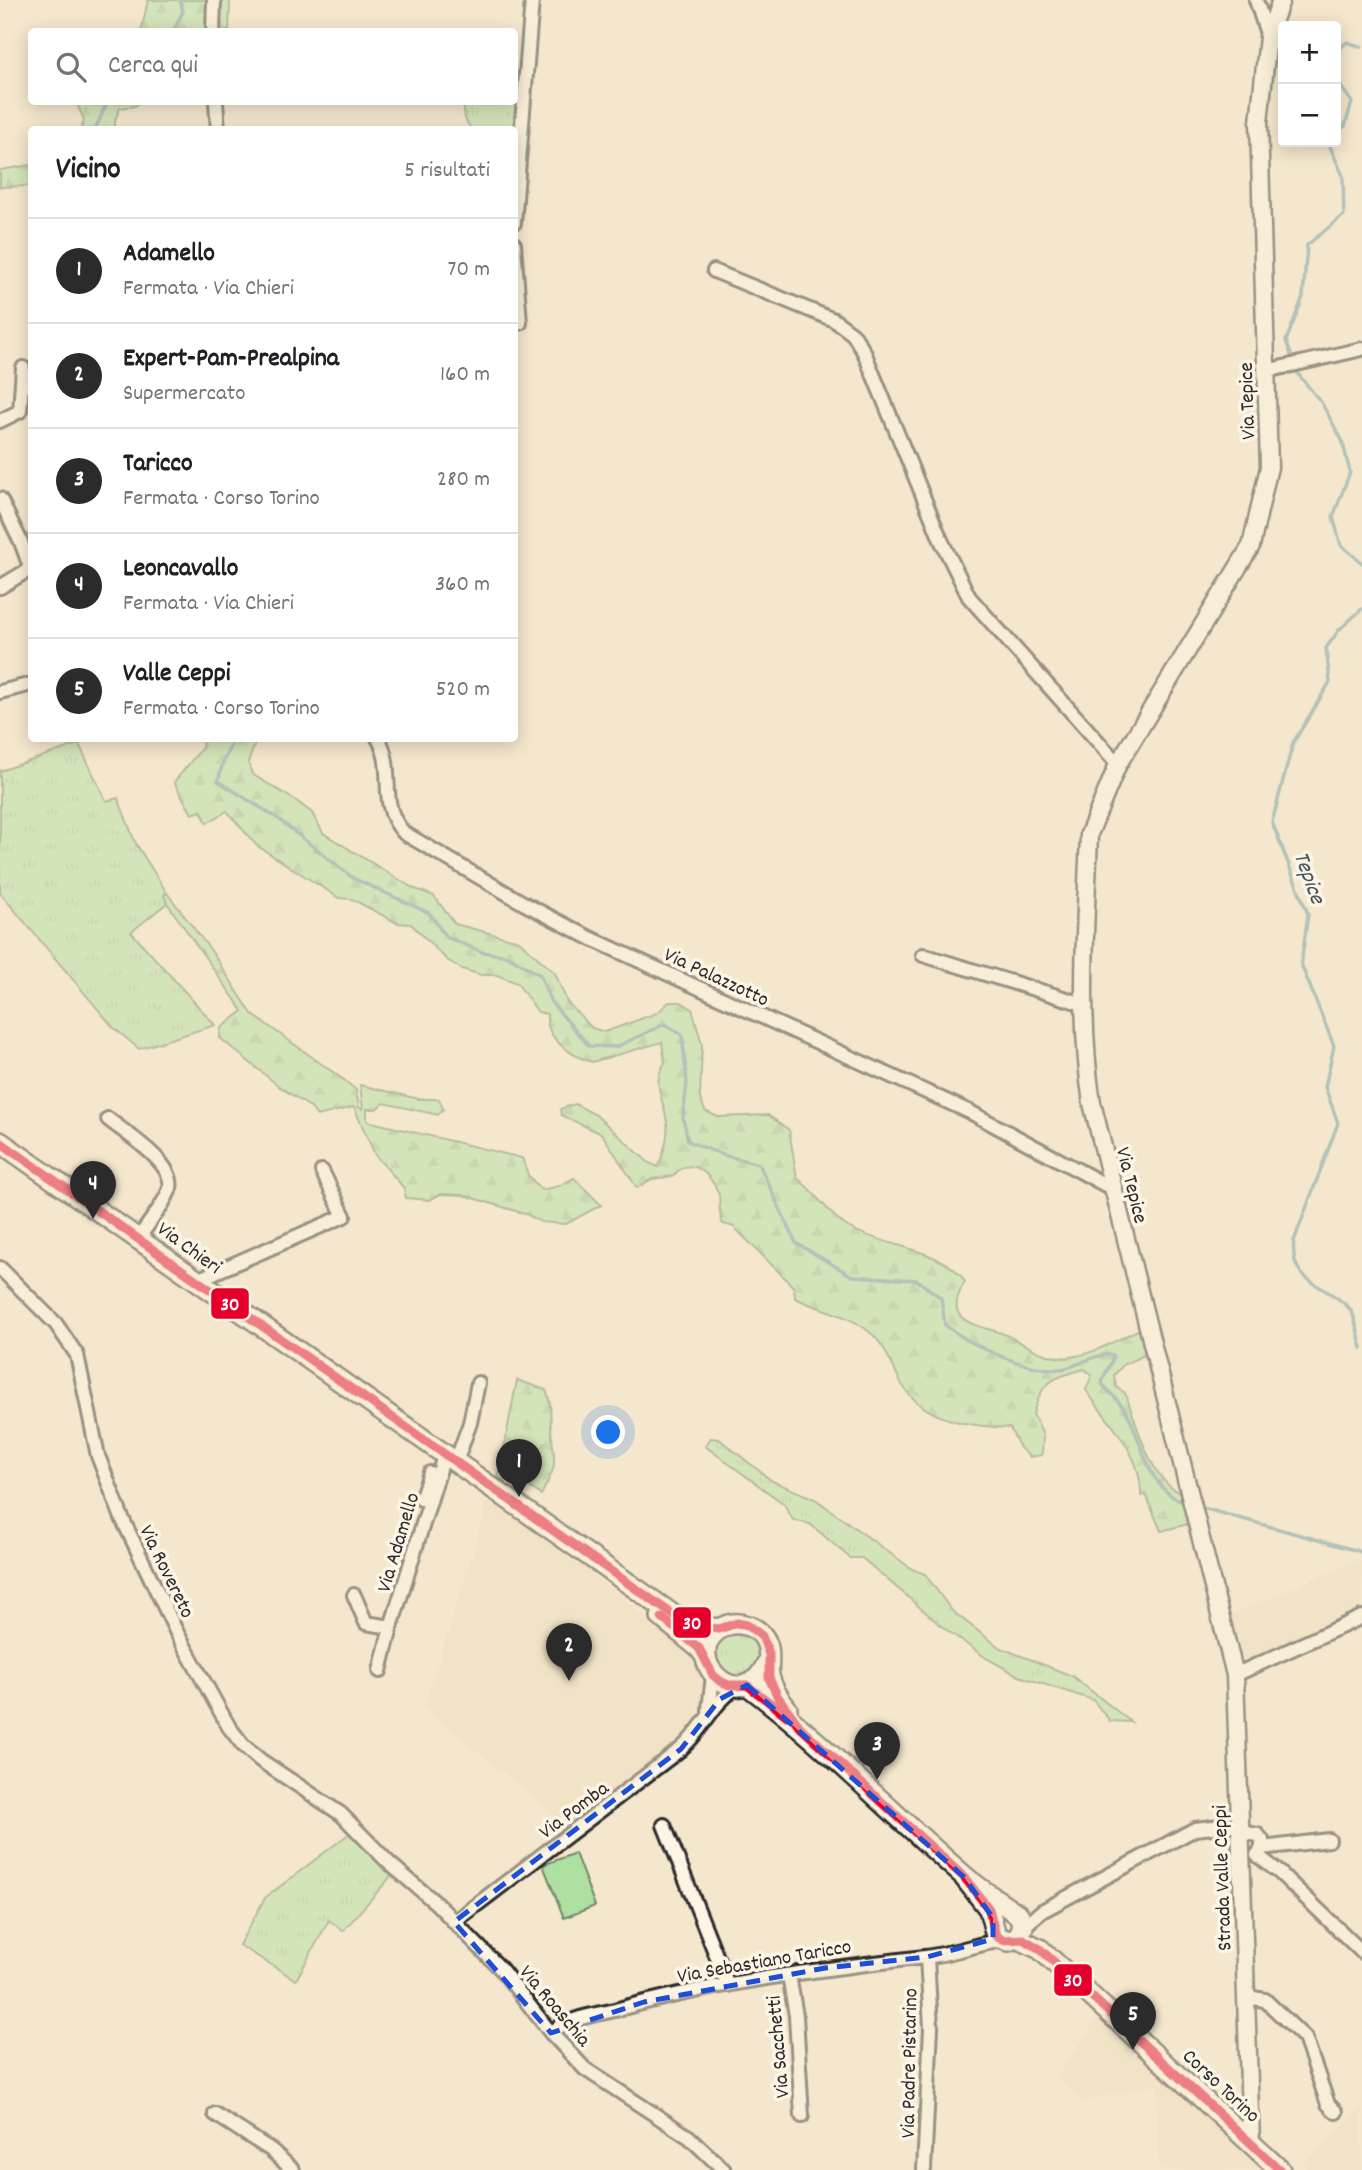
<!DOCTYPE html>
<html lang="it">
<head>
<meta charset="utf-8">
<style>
	body { margin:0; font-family:Dekko,sans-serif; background:#f2f2f2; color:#202124 }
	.controls { position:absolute; right:21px; top:21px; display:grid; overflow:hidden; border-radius:7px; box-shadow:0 4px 18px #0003 }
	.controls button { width:63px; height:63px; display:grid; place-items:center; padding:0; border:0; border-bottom:2px solid #e0e0e0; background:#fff; color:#202124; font:35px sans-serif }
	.you { position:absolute; left:609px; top:1433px; width:24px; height:24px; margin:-18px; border:5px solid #fff; border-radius:50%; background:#1a73e8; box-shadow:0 0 0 10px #1a73e833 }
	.badge { display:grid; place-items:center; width:46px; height:46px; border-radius:50%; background:#2b2b2b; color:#fff; font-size:23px; font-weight:700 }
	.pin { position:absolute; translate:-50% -58px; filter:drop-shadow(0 2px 4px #0008) }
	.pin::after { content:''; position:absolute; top:37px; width:24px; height:21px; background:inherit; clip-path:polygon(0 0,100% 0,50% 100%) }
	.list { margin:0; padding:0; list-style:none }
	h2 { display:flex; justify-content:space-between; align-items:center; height:91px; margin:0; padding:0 28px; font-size:30px }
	h2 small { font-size:23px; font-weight:400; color:#757577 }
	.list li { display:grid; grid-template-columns:46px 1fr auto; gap:21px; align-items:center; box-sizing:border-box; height:105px; padding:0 28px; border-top:2px solid #e0e0e0 }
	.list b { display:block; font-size:26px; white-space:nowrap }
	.list p { margin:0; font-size:23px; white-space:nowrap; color:#757577 }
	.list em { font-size:23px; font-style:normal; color:#757577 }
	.icon { flex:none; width:38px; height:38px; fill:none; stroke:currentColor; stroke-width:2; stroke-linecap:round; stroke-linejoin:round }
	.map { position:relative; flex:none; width:1362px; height:2170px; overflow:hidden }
	.search { position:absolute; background:#fff; box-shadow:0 4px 18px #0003; left:28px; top:28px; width:490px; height:77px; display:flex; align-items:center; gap:18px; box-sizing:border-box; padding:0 24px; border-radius:7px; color:#757577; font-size:26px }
	.panel { position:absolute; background:#fff; box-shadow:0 4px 18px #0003; left:28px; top:126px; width:490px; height:616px; border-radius:7px }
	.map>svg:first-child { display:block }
</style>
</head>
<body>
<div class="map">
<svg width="1362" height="2170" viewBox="0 0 1362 2170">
	<defs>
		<pattern id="grass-tufts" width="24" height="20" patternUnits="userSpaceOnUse" patternTransform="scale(1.75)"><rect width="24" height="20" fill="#aee0a1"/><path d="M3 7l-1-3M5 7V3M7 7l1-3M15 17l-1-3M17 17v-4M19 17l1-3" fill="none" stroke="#96c08b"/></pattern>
		<pattern id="forest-firs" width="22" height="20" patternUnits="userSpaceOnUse" patternTransform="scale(1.75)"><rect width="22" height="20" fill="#aee0a1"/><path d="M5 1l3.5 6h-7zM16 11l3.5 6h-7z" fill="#96c08b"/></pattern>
	</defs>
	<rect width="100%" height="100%" fill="#f4e7cd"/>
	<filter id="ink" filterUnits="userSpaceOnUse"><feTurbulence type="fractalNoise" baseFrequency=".0143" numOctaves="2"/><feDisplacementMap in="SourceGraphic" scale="14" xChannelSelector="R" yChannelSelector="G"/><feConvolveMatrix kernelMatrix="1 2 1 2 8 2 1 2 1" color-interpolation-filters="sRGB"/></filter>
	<g filter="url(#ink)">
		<g fill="#eeddbc">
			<path d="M485,1503H495L610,1588L685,1650L701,1673V1702L692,1723L640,1777L566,1824L424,1708L482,1523Z"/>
			<path d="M1357,1561L1362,1562V1613L1240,1669L1227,1616Z"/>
			<path d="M1098,2018L1225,2136L1261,2170H1159L1157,2085L1083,2101L1056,2078Z"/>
			<path d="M1362,2105V2170H1308L1303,2165Z"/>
		</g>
		<g fill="url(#grass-tufts)" stroke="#6c8666" stroke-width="2">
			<path d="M515,91V144L514,130L471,129L465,119L463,102H514Z"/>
			<path d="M79,744L106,801L118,798L135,842L167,893L164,896L167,903L131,932L215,1025L139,1049L113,1027L0,893V771Z"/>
			<path d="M711,1438L719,1439L772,1481L815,1499L912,1569L925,1574L952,1611L999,1647L1072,1676L1131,1722L1110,1721L1093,1700L1019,1676L986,1658L944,1628L862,1558H850L810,1524L793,1520L784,1504L705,1446Z"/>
			<circle cx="737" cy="1654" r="22"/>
			<path d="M350,1833L393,1874L343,1931L329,1920L296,1980L239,1945L265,1898Z"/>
		</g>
		<g fill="url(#forest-firs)" stroke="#6c8666" stroke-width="2">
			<path d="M148,0H208L209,31L141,32Z"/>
			<path d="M219,0H230L229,31L218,32Z"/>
			<path d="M76,102H139L135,106L120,108L115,120V130L81,129L84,120Z"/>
			<path d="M31,165V186L0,187V170Z"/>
			<path d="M203,739H257L248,762L252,774L298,802L312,813L323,833L413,888L434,896L455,924L519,941L555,973L567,1002L592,1028L605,1032L657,1013L669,1002H681L692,1009L702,1044L700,1098L705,1111L718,1117L768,1115L789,1130L797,1178C815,1191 831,1218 848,1227C881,1246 948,1250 965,1282C938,1326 982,1324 1006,1335C1027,1345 1046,1360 1070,1357C1095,1354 1118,1339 1140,1329L1145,1355L1124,1364L1114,1375L1116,1387L1125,1393C1137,1423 1149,1479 1180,1493L1188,1524L1161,1531L1146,1495L1141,1496C1142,1451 1109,1425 1086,1390L1092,1375L1084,1369C1051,1379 1042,1380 1033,1414L1043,1435L1042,1455L1030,1457L1020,1448L1010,1428C971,1426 926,1422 903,1386C893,1370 887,1348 873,1335C851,1314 821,1311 795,1298L794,1288L787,1280L734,1227L723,1224C717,1213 722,1203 718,1192C709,1172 690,1155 673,1176L652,1179L637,1188L602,1134L561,1115L560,1109L575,1104L596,1115L649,1163L658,1167C663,1153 669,1138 667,1123C665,1101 650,1083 665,1063L662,1042L592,1062C571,1056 544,1038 547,1014L538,1012L517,983L497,975H481L462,969L447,960L411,924L397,923L352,899L339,898L256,845L227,811L207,823L201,811L192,814L174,782L202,748Z"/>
			<path d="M167,893L212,952L252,1014L344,1080L356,1090L359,1108L363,1109L360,1085L419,1099H439L443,1109L438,1115L384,1103L376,1109H367V1121L522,1158L528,1175L541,1190L559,1186L574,1178L601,1205L566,1224L541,1222L526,1214L463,1195L441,1194L429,1200L406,1198L404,1188L375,1155L354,1107L317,1116L310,1107L280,1087L220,1038L221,1028L243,1011L167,903L164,895Z"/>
			<path d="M517,1380L546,1390C552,1404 550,1414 551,1428C554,1464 560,1460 541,1495L527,1485L498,1478Z"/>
		</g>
		<path fill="#aee0a1" stroke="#6c8666" stroke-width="2" d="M575,1853L595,1906L564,1918L543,1865Z"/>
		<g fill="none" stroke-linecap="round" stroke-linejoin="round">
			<g stroke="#66959f" stroke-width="3.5">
				<path d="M173,32L183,11L180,0"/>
				<path d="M1336,52L1347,42L1362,47"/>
				<path d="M1336,80L1352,102L1345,126L1336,132"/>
				<path d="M95,130L107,102"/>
				<path d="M1328,142L1343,176L1344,215L1307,245L1303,297L1286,341L1298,374L1321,402L1342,440L1350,472L1333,517L1341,545L1362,563"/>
				<path d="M1362,609L1339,630L1326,648L1330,682L1293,743L1272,822L1308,914L1301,964L1334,1046L1325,1087L1338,1123L1294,1241C1289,1284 1323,1282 1348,1307C1356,1315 1358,1336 1362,1348"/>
				<path d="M234,738L223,762L218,781L277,818L353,878L429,913L446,937L482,952L508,956L540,975L551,1002L589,1046L616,1047L665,1024L682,1035L687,1082L683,1118L688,1141L723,1155L759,1164L796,1243L852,1276L917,1280L941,1298L945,1325C970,1345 1034,1376 1066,1368C1083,1364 1095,1353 1113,1355C1112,1367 1103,1372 1102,1384C1110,1393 1121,1402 1127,1413C1145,1447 1147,1491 1188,1504"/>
				<path d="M1199,1507L1362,1552"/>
			</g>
			<defs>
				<g id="minor">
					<path d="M1256,0L1268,37"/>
					<path d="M213,32L214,0"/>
					<path d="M216,102L218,130"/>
					<path d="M514,223L532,0"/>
					<path d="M514,244L520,323"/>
					<path d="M714,271L834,320L853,334L864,352L941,540L969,597L1118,764"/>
					<path d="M1266,371L1362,349"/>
					<path d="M0,421L20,411L23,368"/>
					<path d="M0,499L21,542L32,572"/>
					<path d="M0,587L30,569"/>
					<path d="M0,692L32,684"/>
					<path d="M378,738C397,771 376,802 404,833L525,904L592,939L970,1112L1111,1188"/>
					<path d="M923,955L1083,1004"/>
					<path d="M108,1119C125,1133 180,1166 169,1191C162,1208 148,1223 139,1238"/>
					<path d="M0,1268L56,1324L77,1355L98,1456L122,1518L177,1633L229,1727L243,1745L260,1760L341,1814L389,1863L437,1904L501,1969L551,2033L585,2069L689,2137L724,2170"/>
					<path d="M197,1280L344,1216L322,1171"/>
					<path d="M455,1464L470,1423L478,1383"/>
					<path d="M421,1499L430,1473"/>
					<path d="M354,1595L366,1623L391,1627L444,1456"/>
					<path d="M380,1671L391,1627"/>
					<path d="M1235,1675L1362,1617"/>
					<path d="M709,1710L713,1675"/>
					<path d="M664,1825L728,1985"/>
					<path d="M1241,1832L1258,1835L1262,1840V1848L1258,1854"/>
					<path d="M1262,1848L1329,1840"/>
					<path d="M1257,1855L1280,1873L1362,1952"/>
					<path d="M454,1922L681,1749C704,1729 711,1704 738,1686"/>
					<path d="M1023,1927L1042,1911L1195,1829L1240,1824"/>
					<path d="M789,1975L796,2016L802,2116"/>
					<path d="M1247,1997L1265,2000L1305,2038L1328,2104L1336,2112"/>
					<path d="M551,2033C567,2018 595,2015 615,2010C716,1982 821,1969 925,1957C951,1954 977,1944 1003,1940"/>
					<path d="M215,2114L271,2150L293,2170"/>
					<path d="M924,2170L931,2028L927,1957"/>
				</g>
				<path id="tertiary" d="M1251,2143L1235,1675L1092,1103C1078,1013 1086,924 1089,834L1118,764L1251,546L1269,467L1259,122L1268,37L1281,0"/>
				<g id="primary">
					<path d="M0,1142L672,1614L702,1627L719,1629"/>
					<path d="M661,1617L699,1648L706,1657"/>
					<path d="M767,1663C741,1722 674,1653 723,1627C739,1619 761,1627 767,1644C771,1655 767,1666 769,1676C772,1689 779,1699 787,1709"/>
					<path d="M747,1685C824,1743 890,1812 963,1875C980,1890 1001,1902 1019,1915L1023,1927L1017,1938L1008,1941L996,1936L989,1909L964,1877"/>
					<path d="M1017,1938L1040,1949L1280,2170"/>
				</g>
			</defs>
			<use href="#minor" stroke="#2b2b2b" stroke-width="18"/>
			<use href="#tertiary" stroke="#2b2b2b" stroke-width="21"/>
			<use href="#primary" stroke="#2b2b2b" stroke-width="24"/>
			<use href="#minor" stroke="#fcf5e5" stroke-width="12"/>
			<use href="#tertiary" stroke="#fcf5e5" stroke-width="16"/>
			<use href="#primary" stroke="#fcf5e5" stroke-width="19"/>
			<defs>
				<g id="bus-1">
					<path d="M0,1142L672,1614L702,1627L719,1629L737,1623L747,1625L762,1636L769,1654V1678L778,1697L800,1727L964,1877L989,1909L996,1936L1003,1940L1023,1939L1040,1949L1280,2170"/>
					<path d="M662,1618L699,1648L713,1675L720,1681L729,1685H747L787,1716"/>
				</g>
			</defs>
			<use href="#bus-1" stroke="#fcf5e5" stroke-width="14"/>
			<use href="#bus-1" stroke="#e4002b" stroke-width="9"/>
		</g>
	</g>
	<path d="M0 0H1362V2170H0ZM747,1685L964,1877L993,1918V1939L927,1957L825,1968L644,2002L551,2033L454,1922L681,1749L720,1699Z" fill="#f4e7cd" fill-opacity=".55" fill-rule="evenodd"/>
	<path fill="none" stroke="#1d4ed8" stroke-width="5" stroke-dasharray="14 9" stroke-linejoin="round" d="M747,1685L964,1877L993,1918V1939L927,1957L825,1968L644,2002L551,2033L454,1922L681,1749L720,1699Z"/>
	<g text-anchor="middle" stroke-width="7" stroke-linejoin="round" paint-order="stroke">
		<g font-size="21" fill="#2b2b2b" stroke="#fcf5e5">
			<text transform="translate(1246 401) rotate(-92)" y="7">Via Tepice</text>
			<text transform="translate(717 976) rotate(25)" y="7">Via Palazzotto</text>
			<text transform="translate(1133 1185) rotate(76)" y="7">Via Tepice</text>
			<text transform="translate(190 1247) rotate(36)" y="7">Via Chieri</text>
			<text transform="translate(397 1542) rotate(-73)" y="7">Via Adamello</text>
			<text transform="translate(168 1571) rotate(64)" y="7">Via Rovereto</text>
			<text transform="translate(573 1809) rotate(-37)" y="7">Via Pomba</text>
			<text transform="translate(1221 1878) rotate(-92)" y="7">Strada Valle Ceppi</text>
			<text transform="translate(764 1960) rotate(-10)" y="7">Via Sebastiano Taricco</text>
			<text transform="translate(556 2005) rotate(50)" y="7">Via Roaschia</text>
			<text transform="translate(777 2047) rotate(-95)" y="7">Via Sacchetti</text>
			<text transform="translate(908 2063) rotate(-89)" y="7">Via Padre Pistarino</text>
			<text transform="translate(1222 2085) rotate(43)" y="7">Corso Torino</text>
		</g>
		<g font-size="23" font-style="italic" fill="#44575b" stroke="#fcf5e5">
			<text transform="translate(1311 877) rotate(70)" y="8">Tepice</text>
		</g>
	</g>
	<g stroke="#fcf5e5" stroke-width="2.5">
		<rect x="210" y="1287" width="40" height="33" rx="7" fill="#e4002b"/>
		<rect x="672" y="1606" width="40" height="33" rx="7" fill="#e4002b"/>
		<rect x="1053" y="1963" width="40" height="34" rx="7" fill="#e4002b"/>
	</g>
	<g font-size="19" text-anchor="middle" font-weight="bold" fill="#fff">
		<text x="230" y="1310">30</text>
		<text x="692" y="1629">30</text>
		<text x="1073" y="1986">30</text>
	</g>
</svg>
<div class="controls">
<button>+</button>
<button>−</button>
</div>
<div class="you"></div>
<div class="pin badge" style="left:519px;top:1497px">1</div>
<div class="pin badge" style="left:569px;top:1681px">2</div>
<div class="pin badge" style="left:877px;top:1780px">3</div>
<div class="pin badge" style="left:93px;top:1219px">4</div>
<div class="pin badge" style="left:1133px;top:2050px">5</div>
<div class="search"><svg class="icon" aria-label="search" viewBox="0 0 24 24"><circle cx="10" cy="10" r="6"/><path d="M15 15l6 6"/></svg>Cerca qui</div>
<section class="panel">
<h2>Vicino<small>5 risultati</small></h2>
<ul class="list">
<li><span class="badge">1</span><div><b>Adamello</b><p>Fermata · Via Chieri</p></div><em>70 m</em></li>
<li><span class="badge">2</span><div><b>Expert-Pam-Prealpina</b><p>Supermercato</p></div><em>160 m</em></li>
<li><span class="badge">3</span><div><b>Taricco</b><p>Fermata · Corso Torino</p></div><em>280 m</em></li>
<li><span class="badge">4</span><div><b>Leoncavallo</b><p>Fermata · Via Chieri</p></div><em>360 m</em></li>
<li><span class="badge">5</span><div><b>Valle Ceppi</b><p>Fermata · Corso Torino</p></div><em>520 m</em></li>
</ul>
</section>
</div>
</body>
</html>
